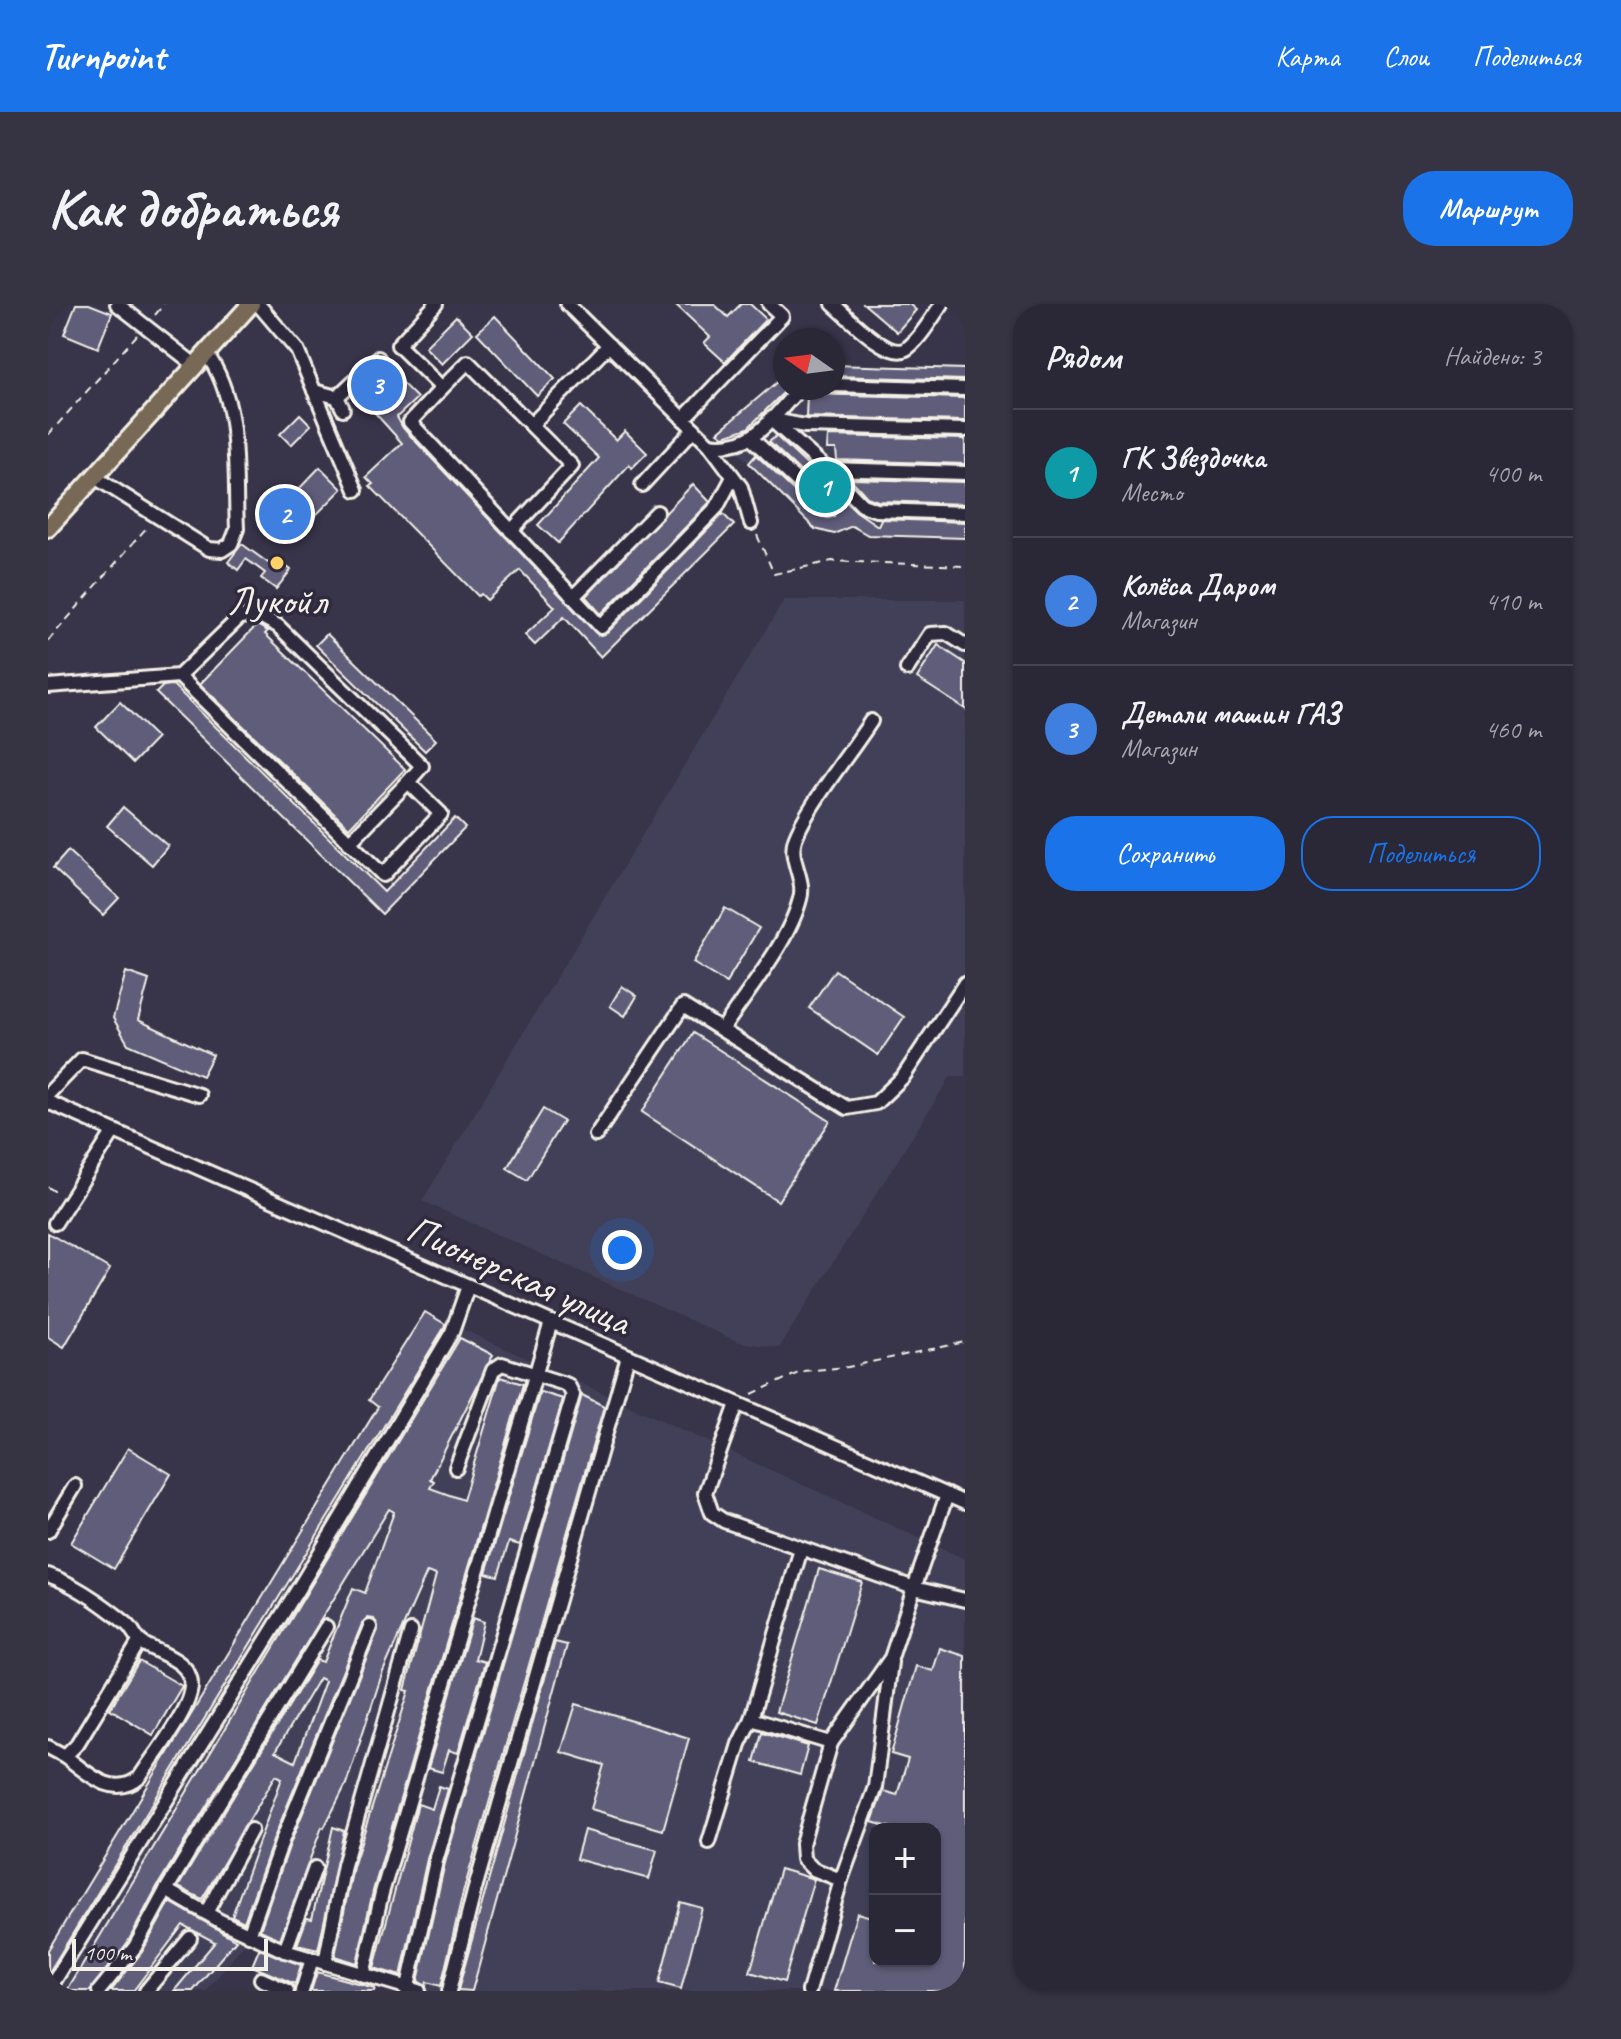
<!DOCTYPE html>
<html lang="ru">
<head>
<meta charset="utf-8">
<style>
	body { margin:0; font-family:Caveat,sans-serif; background:#363342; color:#f1f3f6 }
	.controls { position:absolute; right:24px; bottom:24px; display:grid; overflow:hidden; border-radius:16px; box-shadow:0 2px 6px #0004 }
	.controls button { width:72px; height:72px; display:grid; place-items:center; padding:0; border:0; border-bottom:2px solid #464452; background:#2a2737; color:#f1f3f6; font:40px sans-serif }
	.compass { position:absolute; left:725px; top:24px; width:72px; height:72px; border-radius:50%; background:#2a2737; box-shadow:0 2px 6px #0004; rotate:284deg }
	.scale { position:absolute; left:24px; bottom:20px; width:196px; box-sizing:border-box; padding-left:8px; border:4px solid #f4f1e8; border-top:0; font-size:22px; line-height:28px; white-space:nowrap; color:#f4f1e8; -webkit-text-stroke:6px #2f2a3d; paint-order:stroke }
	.you { position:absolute; left:574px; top:946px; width:28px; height:28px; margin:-20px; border:6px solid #fff; border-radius:50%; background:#1a73e8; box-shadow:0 0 0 12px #1a73e833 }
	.badge { display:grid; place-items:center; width:52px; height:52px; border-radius:50%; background:#1a73e8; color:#fff; font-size:26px; font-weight:700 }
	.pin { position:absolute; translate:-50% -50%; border:4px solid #fff; box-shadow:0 2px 8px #0006 }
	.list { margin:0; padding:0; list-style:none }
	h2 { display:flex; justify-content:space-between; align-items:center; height:104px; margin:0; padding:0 32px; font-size:34px }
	h2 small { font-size:26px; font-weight:400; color:#a5a5ad }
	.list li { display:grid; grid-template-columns:52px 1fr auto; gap:24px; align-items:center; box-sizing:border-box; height:128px; padding:0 32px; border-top:2px solid #464452 }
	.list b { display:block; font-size:30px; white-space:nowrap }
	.list p { margin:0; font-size:26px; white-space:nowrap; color:#a5a5ad }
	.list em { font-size:26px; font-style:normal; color:#a5a5ad }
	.actions { display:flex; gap:16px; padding:24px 32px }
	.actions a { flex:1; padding:18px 0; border:2px solid #1a73e8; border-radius:32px; text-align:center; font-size:28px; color:#1a73e8 }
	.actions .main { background:#1a73e8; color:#fff }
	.map { position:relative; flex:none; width:917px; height:1687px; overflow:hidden; border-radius:32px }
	header { display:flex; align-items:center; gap:48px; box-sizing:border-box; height:112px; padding:0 40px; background:#1a73e8; color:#fff }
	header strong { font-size:38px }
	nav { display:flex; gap:44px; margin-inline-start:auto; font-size:28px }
	.intro { display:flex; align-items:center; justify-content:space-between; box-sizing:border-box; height:192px; padding:0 48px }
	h1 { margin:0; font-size:56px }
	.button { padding:20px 36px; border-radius:32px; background:#1a73e8; color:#fff; font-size:28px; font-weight:700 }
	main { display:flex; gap:48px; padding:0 48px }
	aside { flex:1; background:#2a2737; border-radius:32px; box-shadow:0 2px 6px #0004 }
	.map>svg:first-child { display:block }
</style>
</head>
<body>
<header>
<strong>Turnpoint</strong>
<nav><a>Карта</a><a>Слои</a><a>Поделиться</a></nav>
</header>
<div class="intro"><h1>Как добраться</h1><a class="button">Маршрут</a></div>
<main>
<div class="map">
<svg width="917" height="1687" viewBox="0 0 917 1687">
	<rect width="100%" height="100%" fill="#383449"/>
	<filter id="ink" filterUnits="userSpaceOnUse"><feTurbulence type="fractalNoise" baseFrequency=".0125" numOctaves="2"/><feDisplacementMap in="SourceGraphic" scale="16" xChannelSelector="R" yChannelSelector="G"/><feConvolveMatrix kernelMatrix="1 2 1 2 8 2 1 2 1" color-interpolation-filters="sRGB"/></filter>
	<g filter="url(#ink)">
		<g fill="#434058" fill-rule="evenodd">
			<path d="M785,61L917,65V234L821,231L804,222L786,230L767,225L670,128L737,71V84H785Z"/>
			<path d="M736,296H917V773L903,772L731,1044L691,1038L374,897Z"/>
			<path d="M377,1008L917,1255V1687H351L235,1654L200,1635L158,1687H0V1646L330,1104L321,1096ZM827,1525H887V1657H827Z"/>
		</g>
		<g fill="#5e5d7a" stroke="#f4f1e8" stroke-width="2" fill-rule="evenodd">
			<path d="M28,0H41L64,9L50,44L16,30Z"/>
			<path d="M627,0H666L680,13L693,0H702L718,15L677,58L656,39L662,33Z"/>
			<path d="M816,0H861L868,6L849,28Z"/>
			<path d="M408,12L425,29L394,60L377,43Z"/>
			<path d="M447,12L507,75L489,92L429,29Z"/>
			<path d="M336,61L369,94L349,113L355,124L550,331L559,329L675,210L686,221L553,353L516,313L487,341L477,331L507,303L472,266L439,296L433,290L430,292L322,182L325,180L318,173L354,139L309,89Z"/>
			<path d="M785,61L917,65V76L785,72Z"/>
			<path d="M737,71V87L700,124L676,132L670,128Z"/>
			<path d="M759,90L917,94V117L758,113Z"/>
			<path d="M533,102L568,136L577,127L599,149L584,164L581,161L510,239L490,221L551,154L515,120Z"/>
			<path d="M252,110L263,121L243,141L232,130Z"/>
			<path d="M728,132L808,207L830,222L833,215L917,218V234L820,231L804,222L786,230L767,225L701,159L708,151L774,213H786V199L721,138Z"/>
			<path d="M780,132L917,135V160L789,156L788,145H779Z"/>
			<path d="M272,163L294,185L249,230L228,209Z"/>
			<path d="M803,175L917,178V200L830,197L819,193Z"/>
			<path d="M645,180L662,198L553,310L538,293Z"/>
			<path d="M194,240L223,261L228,255L243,266L228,285L213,274L217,269L198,255L190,266L180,258Z"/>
			<path d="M209,321L220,327L217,330L357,465L301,524L152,380Z"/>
			<path d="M279,330L388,436L377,447L268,341Z"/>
			<path d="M890,341L917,359V405L869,374Z"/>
			<path d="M125,381L336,588L407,514L417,524L334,610L108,389L115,382Z"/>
			<path d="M72,398L109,434L85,459L48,423Z"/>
			<path d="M75,503L120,542L104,561L59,522Z"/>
			<path d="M20,547L71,594L55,611L5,564Z"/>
			<path d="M677,604L711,624L678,679L645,659Z"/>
			<path d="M787,666L856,713L830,751L761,704Z"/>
			<path d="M78,668L101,676L90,716L165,751L154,772L80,740L65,714Z"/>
			<path d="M574,682L589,692L577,712L562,702Z"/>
			<path d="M645,729L782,817L730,897L594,808Z"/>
			<path d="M495,805L515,817L479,876L459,864Z"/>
			<path d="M0,929L62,965L16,1043L0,1033Z"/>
			<path d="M377,1008L397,1020L396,1024L0,1670V1646L330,1103L321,1096Z"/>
			<path d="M412,1034L445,1051L382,1175L386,1177L382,1184L415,1196L452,1073L475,1080L325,1587L309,1659L287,1652L305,1563L361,1387L357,1386L388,1271L379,1268L334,1370L298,1480L276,1524L274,1523L232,1635L212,1626L242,1540L330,1326L326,1315L320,1314L314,1320L226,1534L196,1618L184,1612L234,1474L228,1471L154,1595L130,1583L269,1356L275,1358L305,1284L317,1289L346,1208L341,1205L110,1581L80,1638L42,1687H19ZM271,1374L277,1377L247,1458L227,1448Z"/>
			<path d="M492,1088L515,1095L472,1241L461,1238L450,1272L438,1269Z"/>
			<path d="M534,1091L556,1102L415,1589L393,1682L379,1678L378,1682L370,1677L397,1559Z"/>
			<path d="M80,1144L123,1170L66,1265L23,1239Z"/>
			<path d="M771,1265L814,1278L770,1421L728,1408Z"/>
			<path d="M425,1314L436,1318L427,1355L437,1358L410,1449L401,1446L394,1468L380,1464Z"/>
			<path d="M507,1338L519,1341L424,1687L410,1686Z"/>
			<path d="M892,1344L917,1352V1687H786L809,1609L827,1614V1657H887V1525H848L824,1518L835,1487L849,1491L860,1455L843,1450L868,1362L885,1367Z"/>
			<path d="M91,1357L134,1382L105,1431L62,1405Z"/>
			<path d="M528,1400L641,1434L615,1526L543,1505L556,1461L513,1448Z"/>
			<path d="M714,1428L760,1442L752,1471L706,1458Z"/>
			<path d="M391,1482L400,1485L379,1555L353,1672L326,1664L370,1500L384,1505Z"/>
			<path d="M285,1523L296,1527L270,1646L249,1641L259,1614L264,1615Z"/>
			<path d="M536,1526L609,1546L601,1575L528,1555Z"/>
			<path d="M732,1565L766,1575L736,1678L702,1668Z"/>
			<path d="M122,1598L188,1636L145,1687H126L167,1638L135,1621L85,1687H63L94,1648Z"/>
			<path d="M632,1598L654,1604L633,1685L611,1679Z"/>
			<path d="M211,1645L253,1661L247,1680L204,1662Z"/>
			<path d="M269,1668L327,1684L326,1687H263Z"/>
		</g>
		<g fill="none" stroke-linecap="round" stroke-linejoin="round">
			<defs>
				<g id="minor">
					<path d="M69,0L147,61"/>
					<path d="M210,0L249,46L308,186"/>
					<path d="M388,0L350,41L394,84L362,118L553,323L669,203L685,173"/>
					<path d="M519,0L661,140L693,183L703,219"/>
					<path d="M785,0C799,12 840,56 858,45C872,36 884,13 894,0"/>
					<path d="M785,81L917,85"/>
					<path d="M394,84L420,58L524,162L463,227"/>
					<path d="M266,87L289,93L295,105"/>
					<path d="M289,93L330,54"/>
					<path d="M635,115L734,12L721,0"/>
					<path d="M722,115L779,165L917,169"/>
					<path d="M725,116L757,122L917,126"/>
					<path d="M483,121L561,41"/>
					<path d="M704,135L780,206"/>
					<path d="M661,140C707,147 723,114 752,84"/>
					<path d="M779,165L814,201L828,206L917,209"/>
					<path d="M45,172L161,245L174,246L183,240L189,225C186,167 194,98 158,49"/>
					<path d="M594,181L646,125"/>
					<path d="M525,293L609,208"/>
					<path d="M859,365L882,330L898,329L917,341"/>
					<path d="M0,382L131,372L192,313L210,311L230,322L374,462L360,478L393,510L335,571L131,372"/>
					<path d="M301,539L360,478"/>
					<path d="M674,726C698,689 741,638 752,595C758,575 740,556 747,535C758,504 803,448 823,417"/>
					<path d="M0,790L34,755L151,791"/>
					<path d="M0,798L917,1199"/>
					<path d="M548,831L635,702L799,804L828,799L855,773L917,679"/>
					<path d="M7,919L66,827"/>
					<path d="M689,1100L657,1189L664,1209L676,1217L866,1284L899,1191"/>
					<path d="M0,1227L27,1182"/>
					<path d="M753,1245L703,1415L783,1439"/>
					<path d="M0,1271C29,1281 56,1301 79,1320C85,1325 88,1335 94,1339C111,1350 143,1356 143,1381C143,1406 105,1452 92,1473C66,1496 39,1469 17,1452"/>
					<path d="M0,1443L17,1452L29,1440L91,1338"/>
					<path d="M661,1538L691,1440L703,1415"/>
					<path d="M267,1564L237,1647L371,1687"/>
					<path d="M793,1576L827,1483L843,1358"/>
					<path d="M118,1586L278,1323"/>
					<path d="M158,1609L203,1526"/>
					<path d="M201,1631L234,1537L322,1323"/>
					<path d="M277,1659L296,1561L363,1327"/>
					<path d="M315,1671L334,1589L503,1018"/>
					<path d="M213,1675L239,1687"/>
					<path d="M0,1687L255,1277L404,1028L420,982"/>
					<path d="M51,1687L87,1643L118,1586L172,1617L237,1647"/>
					<path d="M98,1687L142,1634"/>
					<path d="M254,1687L264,1655"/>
					<path d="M359,1687L388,1557L525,1091L520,1081L454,1060L445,1066L408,1164"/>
					<path d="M401,1687L426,1588L580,1052"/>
					<path d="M761,1687L793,1576L765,1565L755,1555L754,1540L783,1439L843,1354L866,1284L917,1296"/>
				</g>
				<path id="major" d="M0,224L203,0"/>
			</defs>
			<use href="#minor" stroke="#f4f1e8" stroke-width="18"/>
			<use href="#major" stroke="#f4f1e8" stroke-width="22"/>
			<g stroke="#f4f1e8" stroke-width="2" stroke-dasharray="8 6" stroke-linecap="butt">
				<path d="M107,11L116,0"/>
				<path d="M0,131L89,31"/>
				<path d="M709,231L726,270L784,257L917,262"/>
				<path d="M0,337L100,222"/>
				<path d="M0,883L9,889"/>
				<path d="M704,1090L755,1067L800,1063L917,1038"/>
			</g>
			<use href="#minor" stroke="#2f2a3d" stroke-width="12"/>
			<use href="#major" stroke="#776954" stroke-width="16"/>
		</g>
	</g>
	<circle fill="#ffd166" stroke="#2f2a3d" stroke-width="3" cx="229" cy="259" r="8"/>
	<g text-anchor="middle" stroke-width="7" stroke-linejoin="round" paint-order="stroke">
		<g font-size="40" fill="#f4f1e8" stroke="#2f2a3d">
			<text x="229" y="310">Лукойл</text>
		</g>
		<g font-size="40" fill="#f4f1e8" stroke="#2f2a3d">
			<text transform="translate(471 970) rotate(24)" y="14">Пионерская улица</text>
		</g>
	</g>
</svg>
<div class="controls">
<button>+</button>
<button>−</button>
</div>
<svg class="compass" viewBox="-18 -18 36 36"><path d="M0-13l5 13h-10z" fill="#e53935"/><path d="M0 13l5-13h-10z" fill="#a5a5ad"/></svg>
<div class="scale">100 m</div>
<div class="you"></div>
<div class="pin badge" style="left:777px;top:183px;background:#0f9aa8">1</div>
<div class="pin badge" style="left:237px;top:210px;background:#3f7fe0">2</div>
<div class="pin badge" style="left:329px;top:81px;background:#3f7fe0">3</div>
</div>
<aside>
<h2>Рядом<small>Найдено: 3</small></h2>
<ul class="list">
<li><span class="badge" style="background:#0f9aa8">1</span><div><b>ГК Звездочка</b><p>Место</p></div><em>400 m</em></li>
<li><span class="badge" style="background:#3f7fe0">2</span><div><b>Колёса Даром</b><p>Магазин</p></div><em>410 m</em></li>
<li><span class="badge" style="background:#3f7fe0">3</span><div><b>Детали машин ГАЗ</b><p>Магазин</p></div><em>460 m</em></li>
</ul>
<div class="actions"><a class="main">Сохранить</a><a>Поделиться</a></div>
</aside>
</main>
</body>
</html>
